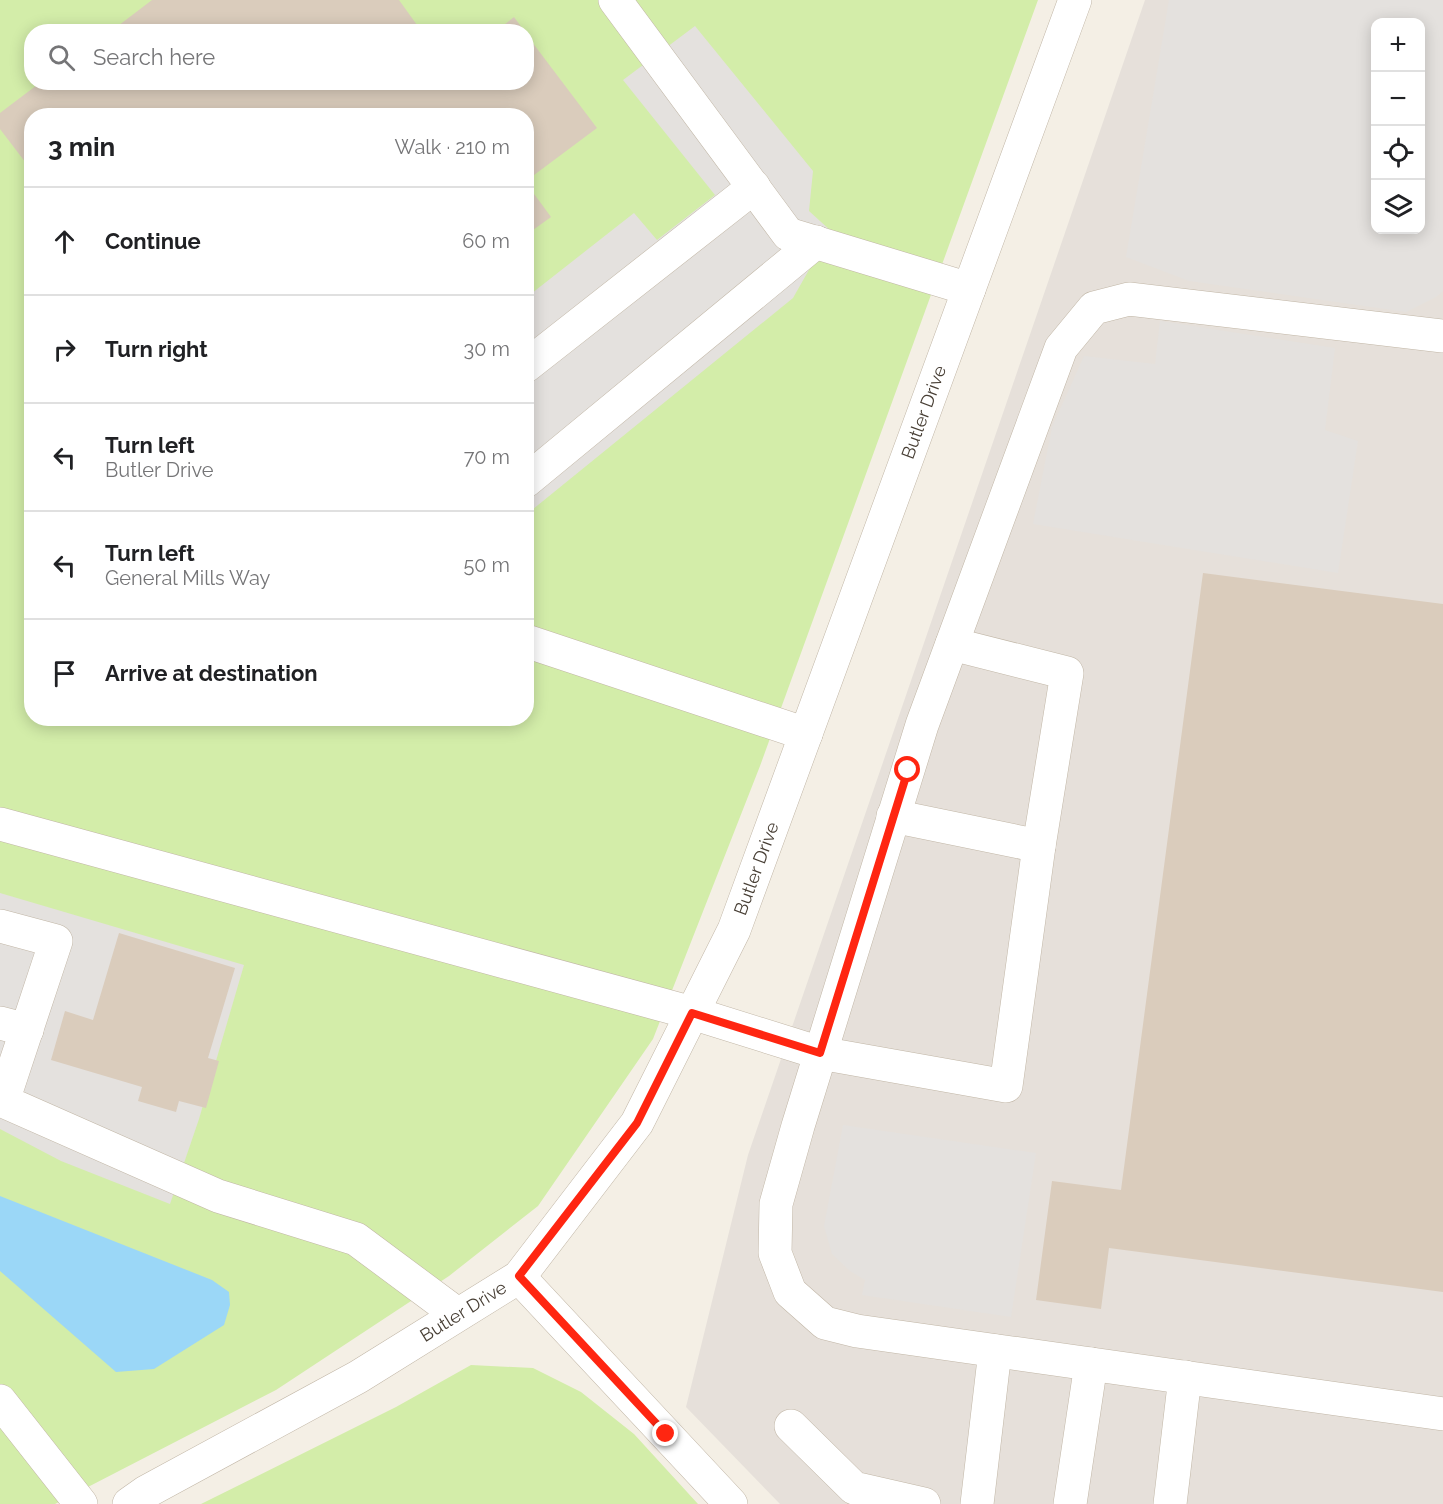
<!DOCTYPE html>
<html lang="en">
<head>
<meta charset="utf-8">
<style>
	body { margin:0; font-family:Raleway,sans-serif; background:#f2f2f2; color:#202124 }
	.controls { position:absolute; right:18px; top:18px; display:grid; overflow:hidden; border-radius:12px; box-shadow:0 3px 15px #0003 }
	.controls button { width:54px; height:54px; display:grid; place-items:center; padding:0; border:0; border-bottom:2px solid #e0e0e0; background:#fff; color:#202124; font:30px sans-serif }
	.stop { position:absolute; width:18px; height:18px; margin:-14px; border:4px solid #ff2611; border-radius:50%; background:#fff }
	.stop.end { background:#ff2611; border-color:#fff; box-shadow:0 2px 6px #0008 }
	.list { margin:0; padding:0; list-style:none }
	h2 { display:flex; justify-content:space-between; align-items:center; height:78px; margin:0; padding:0 24px; font-size:26px }
	h2 small { font-size:20px; font-weight:400; color:#757577 }
	.list li { display:grid; grid-template-columns:39px 1fr auto; gap:18px; align-items:center; box-sizing:border-box; height:108px; padding:0 24px; border-top:2px solid #e0e0e0 }
	.list b { display:block; font-size:22px; white-space:nowrap }
	.list p { margin:0; font-size:20px; white-space:nowrap; color:#757577 }
	.list em { font-size:20px; font-style:normal; color:#757577 }
	.icon { flex:none; width:33px; height:33px; fill:none; stroke:currentColor; stroke-width:2; stroke-linecap:round; stroke-linejoin:round }
	.map { position:relative; flex:none; width:1443px; height:1504px; overflow:hidden }
	.search { position:absolute; background:#fff; box-shadow:0 3px 15px #0003; left:24px; top:24px; width:510px; height:66px; display:flex; align-items:center; gap:15px; box-sizing:border-box; padding:0 21px; border-radius:24px; color:#757577; font-size:22px }
	.panel { position:absolute; background:#fff; box-shadow:0 3px 15px #0003; left:24px; top:108px; width:510px; height:618px; border-radius:24px }
	.map>svg:first-child { display:block }
</style>
</head>
<body>
<div class="map">
<svg width="1443" height="1504" viewBox="0 0 1443 1504">
	<rect width="100%" height="100%" fill="#f4efe5"/>
	<path fill="#e6e0da" fill-rule="evenodd" d="M1145,0H1443V1504H780L686,1407L748,1155ZM1376,22H1420V230H1376Z"/>
	<g fill="#d3eda9" fill-rule="evenodd">
		<path d="M0,0H1038L760,766L653,1039L538,1206L449,1276L276,1390L55,1504H0ZM32,32H526V82H32ZM32,116H526V718H32Z"/>
		<path d="M471,1365L533,1368L581,1392L634,1434L698,1504H201L396,1407Z"/>
	</g>
	<g fill="#e4e1de" fill-rule="evenodd">
		<path d="M1169,0H1443V291L1436,297L1406,312L1189,281L1126,257ZM1420,22V230H1376V22Z"/>
		<path d="M695,26L813,171L809,211L831,231L793,298L527,514V297L634,213L657,240L715,195L623,80Z"/>
		<path d="M1160,321L1335,348L1325,430L1358,441L1338,573L1033,524L1052,427L1084,356L1155,364Z"/>
		<path d="M0,893L244,965L199,1119L170,1204L61,1161L0,1129Z"/>
		<path d="M843,1125L1036,1153L1011,1317L862,1295L865,1280L850,1271L832,1254L824,1226Z"/>
	</g>
	<path fill="#9bd7f7" d="M0,1196L212,1280L229,1292L230,1305L224,1325L154,1369L116,1372L0,1271Z"/>
	<g fill="#daccbc">
		<path d="M152,0H399L422,32H110Z"/>
		<path d="M514,17L525,32H495Z"/>
		<path d="M526,34L597,128L526,181V116H32V171L0,129V113L41,82H526Z"/>
		<path d="M526,183L551,217L526,235Z"/>
		<path d="M1203,573L1443,604V1292L1109,1248L1101,1309L1036,1300L1052,1181L1121,1190Z"/>
		<path d="M119,933L235,968L208,1058L219,1061L206,1108L179,1101L176,1112L138,1101L142,1087L51,1060L65,1011L93,1020Z"/>
	</g>
	<g fill="none" stroke-linecap="round" stroke-linejoin="round">
		<defs>
			<g id="minor">
				<path d="M615,0L788,234L969,289"/>
				<path d="M1443,336L1129,299L1094,308L1061,348L922,725L798,1126L776,1204L775,1253L790,1292L825,1323L857,1331L1443,1414"/>
				<path d="M526,366L754,187"/>
				<path d="M526,481L816,242"/>
				<path d="M526,641L806,734"/>
				<path d="M952,644L1067,673L1039,846"/>
				<path d="M0,824L692,1013L820,1053L1006,1086L1039,846L893,816"/>
				<path d="M0,926L56,941L3,1101L218,1196L356,1239L457,1314"/>
				<path d="M0,1023L27,1030"/>
				<path d="M519,1277L731,1504"/>
				<path d="M0,1401L81,1504"/>
				<path d="M791,1426L854,1488L924,1504"/>
				<path id="s1" d="M129,1504L146,1492L358,1377L519,1277L637,1123L734,930L1075,0"/>
				<path d="M977,1504L995,1351"/>
				<path d="M1070,1504L1091,1364"/>
				<path d="M1170,1504L1185,1377"/>
			</g>
		</defs>
		<use href="#minor" stroke="#c1b6a6" stroke-width="34"/>
		<use href="#minor" stroke="#fff" stroke-width="33"/>
	</g>
	<g fill="none" stroke-linecap="round" stroke-linejoin="round">
		<path stroke="#ff2611" stroke-width="8" d="M666,1434L519,1276L637,1123L692,1013L820,1053L908,770"/>
	</g>
	<g text-anchor="middle" stroke-width="5" stroke-linejoin="round" paint-order="stroke">
		<g font-size="18" fill="#473e34" stroke="#fff">
			<text dy="6" stroke="none"><textPath href="#s1" startOffset="1413">Butler Drive</textPath></text>
			<text dy="6" stroke="none"><textPath href="#s1" startOffset="927">Butler Drive</textPath></text>
			<text dy="6" stroke="none"><textPath href="#s1" startOffset="386">Butler Drive</textPath></text>
		</g>
	</g>
</svg>
<div class="controls">
<button>+</button>
<button>−</button>
<button><svg class="icon" aria-label="locate" viewBox="0 0 24 24"><circle cx="12" cy="12" r="6"/><path d="M12 2v4M12 18v4M2 12h4M18 12h4"/></svg></button>
<button><svg class="icon" aria-label="layers" viewBox="0 0 24 24"><path d="M12 4l9 5-9 5-9-5zM3 14l9 5 9-5"/></svg></button>
</div>
<div class="stop" style="left:908px;top:770px"></div>
<div class="stop end" style="left:666px;top:1434px"></div>
<div class="search"><svg class="icon" aria-label="search" viewBox="0 0 24 24"><circle cx="10" cy="10" r="6"/><path d="M15 15l6 6"/></svg>Search here</div>
<section class="panel">
<h2>3 min<small>Walk · 210 m</small></h2>
<ul class="list">
<li><svg class="icon" aria-label="ahead" viewBox="0 0 24 24"><path d="M12 20V5M6 11l6-6 6 6"/></svg><div><b>Continue</b></div><em>60 m</em></li>
<li><svg class="icon" aria-label="right" viewBox="0 0 24 24"><path d="M7 20v-9h11M14 6l5 5-5 5"/></svg><div><b>Turn right</b></div><em>30 m</em></li>
<li><svg class="icon" aria-label="left" viewBox="0 0 24 24"><path d="M17 20v-9H6M10 6l-5 5 5 5"/></svg><div><b>Turn left</b><p>Butler Drive</p></div><em>70 m</em></li>
<li><svg class="icon" aria-label="left" viewBox="0 0 24 24"><path d="M17 20v-9H6M10 6l-5 5 5 5"/></svg><div><b>Turn left</b><p>General Mills Way</p></div><em>50 m</em></li>
<li><svg class="icon" aria-label="arrive" viewBox="0 0 24 24"><path d="M6 21V4h12l-3 4 3 4H6"/></svg><div><b>Arrive at destination</b></div></li>
</ul>
</section>
</div>
</body>
</html>
